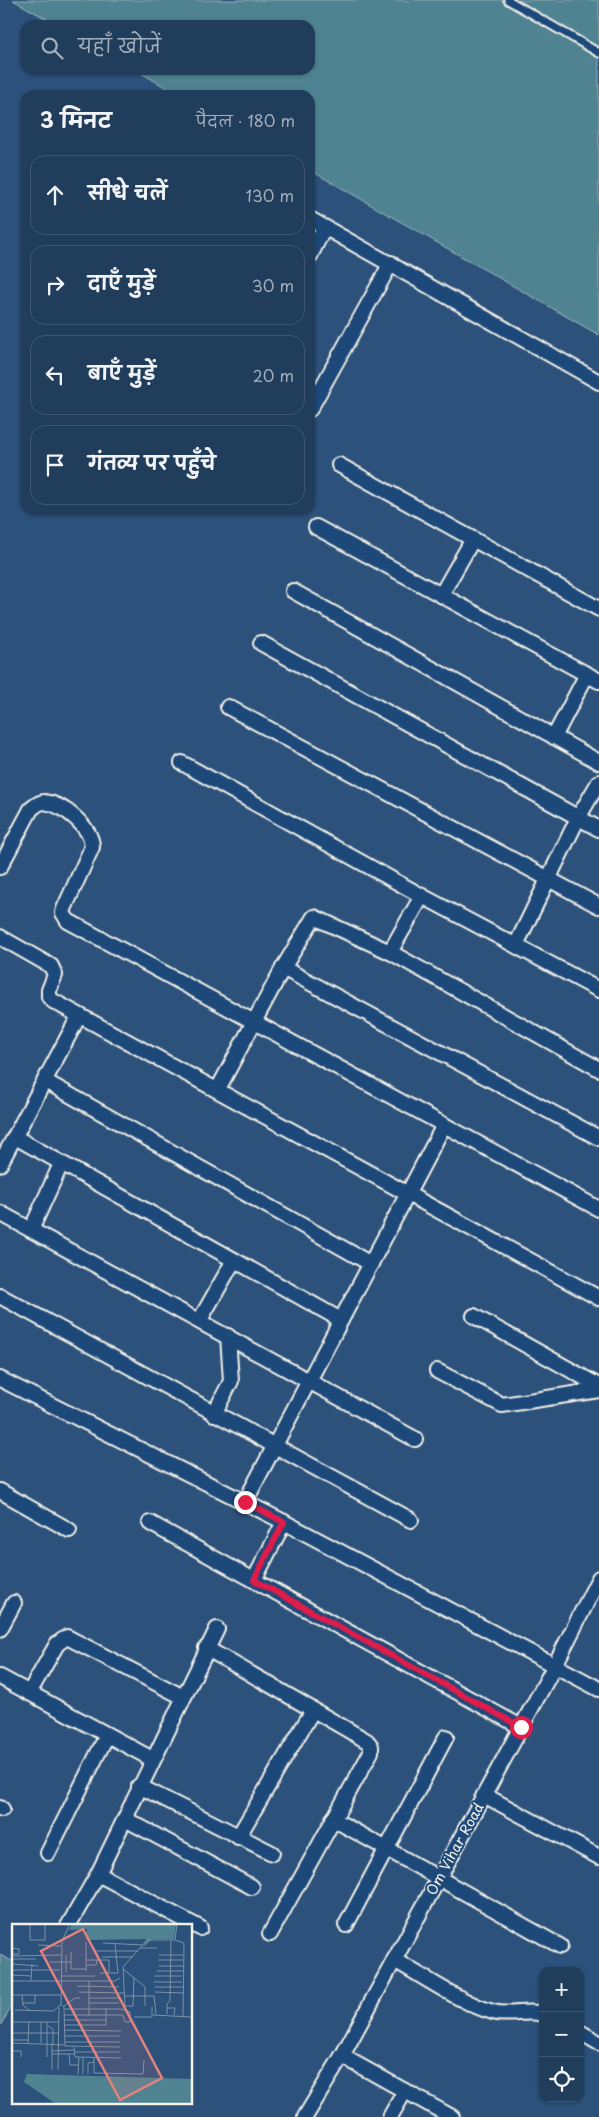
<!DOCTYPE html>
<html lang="hi">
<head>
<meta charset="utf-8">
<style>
	body { margin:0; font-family:"Playpen Sans","Playpen Sans Deva",sans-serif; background:#294462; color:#f1f3f6 }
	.controls { position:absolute; right:15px; bottom:15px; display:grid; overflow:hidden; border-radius:10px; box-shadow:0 1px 4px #0004 }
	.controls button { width:45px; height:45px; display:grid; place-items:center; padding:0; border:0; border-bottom:1px solid #3e5672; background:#213d5c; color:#f1f3f6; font:25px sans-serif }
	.stop { position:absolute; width:15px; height:15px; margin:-11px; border:4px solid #e11d48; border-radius:50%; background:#fff }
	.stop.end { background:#e11d48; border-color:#fff; box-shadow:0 1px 5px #0008 }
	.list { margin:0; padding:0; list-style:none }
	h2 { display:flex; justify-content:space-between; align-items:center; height:65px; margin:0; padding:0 20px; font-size:21px }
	h2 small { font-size:16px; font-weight:400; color:#a2aebb }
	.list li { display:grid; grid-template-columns:32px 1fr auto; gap:15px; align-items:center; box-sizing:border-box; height:80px; margin:0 10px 10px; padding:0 10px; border:1px solid #3e5672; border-radius:15px }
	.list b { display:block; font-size:19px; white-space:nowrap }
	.list em { font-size:16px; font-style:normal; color:#a2aebb }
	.icon { flex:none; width:28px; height:28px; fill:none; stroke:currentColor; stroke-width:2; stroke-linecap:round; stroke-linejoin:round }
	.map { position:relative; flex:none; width:599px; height:2117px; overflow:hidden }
	.search { position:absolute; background:#213d5c; box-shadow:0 1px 4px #0004; left:20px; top:20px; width:295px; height:55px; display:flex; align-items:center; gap:12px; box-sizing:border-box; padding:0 18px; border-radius:15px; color:#a2aebb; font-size:19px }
	.panel { position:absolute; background:#213d5c; box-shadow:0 1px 4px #0004; left:20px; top:90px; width:295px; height:425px; border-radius:15px }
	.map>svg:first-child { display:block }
</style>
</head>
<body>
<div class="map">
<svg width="599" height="2117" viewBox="0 0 599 2117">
	<rect width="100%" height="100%" fill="#2c517b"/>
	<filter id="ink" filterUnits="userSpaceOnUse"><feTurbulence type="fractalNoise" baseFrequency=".02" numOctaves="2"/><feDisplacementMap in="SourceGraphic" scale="10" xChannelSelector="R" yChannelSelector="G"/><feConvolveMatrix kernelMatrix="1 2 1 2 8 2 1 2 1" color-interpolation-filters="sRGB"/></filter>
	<g filter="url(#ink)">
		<g fill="#4f8391" stroke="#a2babc">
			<path d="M13,0H599V335L310,170V95H179L136,70H310V25H57Z"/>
			<path d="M0,1955L14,1962V2003L0,2026Z"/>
		</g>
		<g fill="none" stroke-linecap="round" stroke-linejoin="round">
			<defs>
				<path id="service" d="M508,0L599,53"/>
				<g id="minor">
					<path d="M310,219L599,382"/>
					<path d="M310,256L324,228"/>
					<path d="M310,409L391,263"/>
					<path d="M339,465L599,609"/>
					<path d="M316,527L599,681"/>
					<path d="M293,591L599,762"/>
					<path d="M441,595L473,539"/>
					<path d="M261,643L599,829"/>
					<path d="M228,707L599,906"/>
					<path d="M554,737L587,674"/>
					<path d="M182,763L422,896L599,990"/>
					<path d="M0,867L31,809C35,806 39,802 44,802C64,804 92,828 92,847L64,909L63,913L68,921L599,1209"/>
					<path d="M0,937L51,966L55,975L49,990V997L53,1001L599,1298"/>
					<path d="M516,945L578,818L599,782"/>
					<path d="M390,952L422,896"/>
					<path d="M283,968L599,1138"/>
					<path d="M45,1081L371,1264"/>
					<path d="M218,1089L283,968L314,917L390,952L599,1069"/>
					<path d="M15,1137L341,1320"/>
					<path d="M0,1164L79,1016"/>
					<path d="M0,1213L415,1439"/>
					<path d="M31,1230L61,1164"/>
					<path d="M0,1296L411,1520"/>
					<path d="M474,1316L599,1386"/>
					<path d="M200,1320L234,1260"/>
					<path d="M437,1371L502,1405L599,1390"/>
					<path d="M0,1379L284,1522L599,1689"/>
					<path d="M214,1414L231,1381L228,1336"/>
					<path d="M0,1491L69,1530"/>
					<path d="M245,1502L444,1125"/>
					<path d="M150,1523L521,1727"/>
					<path d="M254,1580L284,1522"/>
					<path d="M0,1629L14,1603"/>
					<path d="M206,1648L367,1741L371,1746V1752L270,1934"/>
					<path d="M0,1677L152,1759"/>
					<path d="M29,1693L57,1644L67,1637L183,1697"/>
					<path d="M139,1786L272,1853"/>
					<path d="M484,1795L599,1857"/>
					<path d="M0,1808L2,1809"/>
					<path d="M125,1819L252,1887"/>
					<path d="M333,1819L560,1946"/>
					<path d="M238,1837L313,1710"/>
					<path d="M48,1853L107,1735"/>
					<path d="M98,1874L200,1928"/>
					<path d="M346,1925L446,1737"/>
					<path d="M68,1926L98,1874L217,1629"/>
					<path d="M394,1960C421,1975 465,2005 493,2012C510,2017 527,2009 543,2014"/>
					<path d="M580,2032L599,2043"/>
					<path d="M342,2056L452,2117"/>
					<path d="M305,2117L342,2056L555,1665L599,1578"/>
					<path d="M390,2117L405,2091"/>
				</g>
			</defs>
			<use href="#service" stroke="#f4f1e8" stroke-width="11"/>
			<use href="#minor" stroke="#f4f1e8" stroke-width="18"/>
			<use href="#service" stroke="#1f4a7a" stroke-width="7"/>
			<use href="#minor" stroke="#1f4a7a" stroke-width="14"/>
		</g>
	</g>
	<g fill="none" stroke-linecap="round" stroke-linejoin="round" filter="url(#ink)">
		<path stroke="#e11d48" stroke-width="6" d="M245,1502L284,1522L254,1580L521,1727"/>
	</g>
	<g text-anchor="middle" stroke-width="4" stroke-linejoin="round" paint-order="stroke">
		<g font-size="14" fill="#f4f1e8" stroke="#1f4a7a">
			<text transform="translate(455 1849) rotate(-61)" y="5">Om Vihar Road</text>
		</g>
	</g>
	<g transform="translate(12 1924)">
		<rect width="180" height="180" fill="#2c517b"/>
		<path d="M60,0H164L162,15H141L131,23L134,15L74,16L75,5L57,6ZM15,150L180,155V180H44L12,158Z" fill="#4f8391"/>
		<path fill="none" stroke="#7c91a7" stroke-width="1" d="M18,0V16H33M33,0V16M163,16L172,19L171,92M74,18V47M91,19L131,21M26,21L49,22M0,24L7,25V30H0M128,24H145M83,27H126M59,28V45H74M147,31H171M2,32L49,31M90,33H121M0,35H24M74,36H97V49M146,36H171M38,38H59M0,40L26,42M74,41H84L85,36M147,42H171M111,45L133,63V82M0,46H48M145,47H171M54,48V31M88,49H106L103,20M0,51L19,52M49,52H83M142,52H170M122,53L121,82H113L111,43L135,16H163L165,0M0,57H103L108,54M19,57L20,40M77,57V91M142,58H170M65,62L107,63M143,63H171M67,68L112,69M143,68L171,69M0,71H49M10,71L11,81L18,87M112,72H142L144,90M77,74H107M10,79H23V71M77,79H107M50,81L52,83L53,122L108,123M52,82L63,74H68M155,84H163L162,91M3,86L41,87L49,81L50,17L58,0M155,90V80L158,77L159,16M52,91H111L113,98H118V88L109,85H53M141,91L180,93M122,93H140V83M52,96H94M0,98H46M29,98V119M52,101H94V85M36,102L41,105V120M52,106L109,107M0,109H46M53,112H108M0,116H16M53,118H108M0,119L53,121M16,119L17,98M40,119V146M62,123L63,133L109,134M0,127H9V133M40,127L62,126M62,128H108M40,130H62M57,130L58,141H67M35,133V98M82,133V149L131,150L132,136M46,146L47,84M66,150L67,133M71,150V133M76,150V139L82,138"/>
		<path fill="#e4827e" fill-opacity="0.15" stroke="#e4827e" stroke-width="2.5" d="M71,5L150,154L108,176L29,27Z"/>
		<rect width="180" height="180" fill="none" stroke="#f4f1e8" stroke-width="2.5"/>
	</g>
</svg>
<div class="controls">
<button>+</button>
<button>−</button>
<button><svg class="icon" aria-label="locate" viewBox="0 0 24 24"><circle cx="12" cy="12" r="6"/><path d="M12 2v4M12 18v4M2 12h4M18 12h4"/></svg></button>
</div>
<div class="stop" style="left:521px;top:1727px"></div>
<div class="stop end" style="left:245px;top:1502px"></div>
<div class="search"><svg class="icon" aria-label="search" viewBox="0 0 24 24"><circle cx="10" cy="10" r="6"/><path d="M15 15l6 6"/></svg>यहाँ खोजें</div>
<section class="panel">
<h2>3 मिनट<small>पैदल · 180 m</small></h2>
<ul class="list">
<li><svg class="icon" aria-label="ahead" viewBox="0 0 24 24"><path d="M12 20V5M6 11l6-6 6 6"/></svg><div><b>सीधे चलें</b></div><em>130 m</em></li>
<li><svg class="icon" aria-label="right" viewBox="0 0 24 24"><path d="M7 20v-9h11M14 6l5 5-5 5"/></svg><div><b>दाएँ मुड़ें</b></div><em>30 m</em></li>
<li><svg class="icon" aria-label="left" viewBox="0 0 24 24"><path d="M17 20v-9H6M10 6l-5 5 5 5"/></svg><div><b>बाएँ मुड़ें</b></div><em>20 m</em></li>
<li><svg class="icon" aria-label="arrive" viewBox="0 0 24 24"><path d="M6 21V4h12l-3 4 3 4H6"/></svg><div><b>गंतव्य पर पहुँचे</b></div></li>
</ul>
</section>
</div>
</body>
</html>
